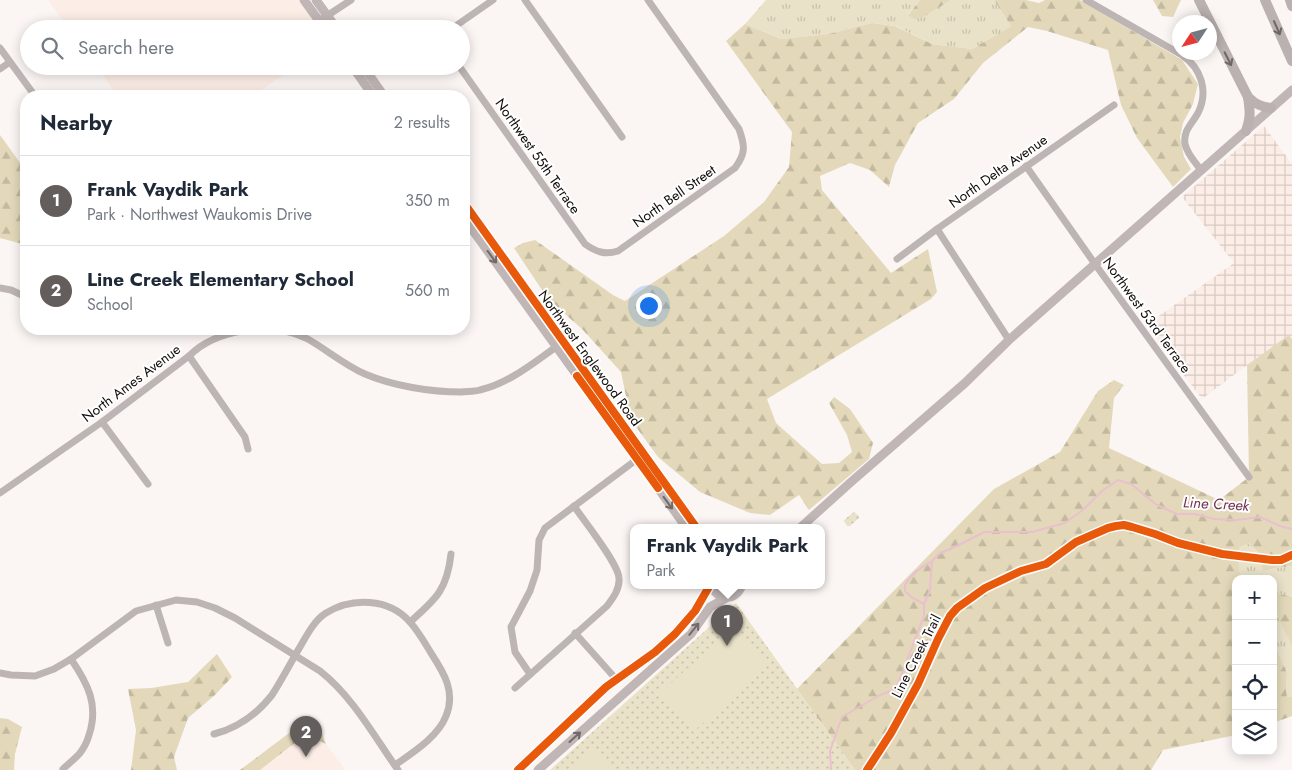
<!DOCTYPE html>
<html lang="en">
<head>
<meta charset="utf-8">
<style>
	body { margin:0; font-family:Jost,sans-serif; background:#f6f6f7; color:#1f2937 }
	.controls { position:absolute; right:15px; bottom:15px; display:grid; overflow:hidden; border-radius:10px; box-shadow:0 2px 12px #0003 }
	.controls button { width:45px; height:45px; display:grid; place-items:center; padding:0; border:0; border-bottom:1px solid #e0e1e3; background:#fff; color:#1f2937; font:25px sans-serif }
	.compass { position:absolute; left:1172px; top:15px; width:45px; height:45px; border-radius:50%; background:#fff; box-shadow:0 2px 12px #0003; rotate:234deg }
	.you { position:absolute; left:648px; top:305px; width:18px; height:18px; margin:-12px; border:4px solid #fff; border-radius:50%; background:#1a73e8; box-shadow:0 0 0 8px #1a73e833 }
	.badge { display:grid; place-items:center; width:32px; height:32px; border-radius:50%; background:#635e5c; color:#fff; font-size:16px; font-weight:700 }
	.pin { position:absolute; translate:-50% -41px; filter:drop-shadow(0 1px 2px #0008) }
	.pin::after { content:''; position:absolute; top:26px; width:18px; height:15px; background:inherit; clip-path:polygon(0 0,100% 0,50% 100%) }
	.popup { position:absolute; left:630px; top:524px; width:195px; height:65px; box-sizing:border-box; display:grid; place-content:center; border-radius:10px; background:#fff; filter:drop-shadow(0 1px 4px #0005); font-size:16px; white-space:nowrap; color:#747a83 }
	.popup b { font-size:19px; color:#1f2937 }
	.popup::after { content:''; position:absolute; left:50%; top:100%; margin-left:-10px; border:10px solid transparent; border-top-color:#fff }
	.list { margin:0; padding:0; list-style:none }
	h2 { display:flex; justify-content:space-between; align-items:center; height:65px; margin:0; padding:0 20px; font-size:21px }
	h2 small { font-size:16px; font-weight:400; color:#747a83 }
	.list li { display:grid; grid-template-columns:32px 1fr auto; gap:15px; align-items:center; box-sizing:border-box; height:90px; padding:0 20px; border-top:1px solid #e0e1e3 }
	.list b { display:block; font-size:19px; white-space:nowrap }
	.list p { margin:0; font-size:16px; white-space:nowrap; color:#747a83 }
	.list em { font-size:16px; font-style:normal; color:#747a83 }
	.icon { flex:none; width:28px; height:28px; fill:none; stroke:currentColor; stroke-width:2; stroke-linecap:round; stroke-linejoin:round }
	.map { position:relative; flex:none; width:1292px; height:770px; overflow:hidden }
	.search { position:absolute; background:#fff; box-shadow:0 2px 12px #0003; left:20px; top:20px; width:450px; height:55px; display:flex; align-items:center; gap:12px; box-sizing:border-box; padding:0 18px; border-radius:28px; color:#747a83; font-size:19px }
	.panel { position:absolute; background:#fff; box-shadow:0 2px 12px #0003; left:20px; top:90px; width:450px; height:245px; border-radius:20px }
	.map>svg:first-child { display:block }
</style>
</head>
<body>
<div class="map">
<svg width="1292" height="770" viewBox="0 0 1292 770">
	<defs>
		<pattern id="industrial-grid" width="8" height="8" patternUnits="userSpaceOnUse" patternTransform="scale(1.25)"><rect width="8" height="8" fill="#fcede6"/><path d="M0 4h8M4 0v8" fill="none" stroke="#d7cac4"/></pattern>
		<pattern id="grass-tufts" width="24" height="20" patternUnits="userSpaceOnUse" patternTransform="scale(1.25)"><rect width="24" height="20" fill="#e9e2c9"/><path d="M3 7l-1-3M5 7V3M7 7l1-3M15 17l-1-3M17 17v-4M19 17l1-3" fill="none" stroke="#c7c1ab"/></pattern>
		<pattern id="forest-firs" width="22" height="20" patternUnits="userSpaceOnUse" patternTransform="scale(1.25)"><rect width="22" height="20" fill="#e3d9ba"/><path d="M5 1l3.5 6h-7zM16 11l3.5 6h-7z" fill="#c2b99f"/></pattern>
		<pattern id="park-dots" width="8" height="8" patternUnits="userSpaceOnUse" patternTransform="scale(1.25)"><rect width="8" height="8" fill="#e9e2c9"/><path d="M2 2h.1M6 6h.1" fill="none" stroke="#c7c1ab" stroke-width="1.8" stroke-linecap="round"/></pattern>
	</defs>
	<rect width="100%" height="100%" fill="#fbf6f4"/>
	<g fill="#fcede6">
		<path d="M48,0H299L318,29H69Z"/>
		<path d="M96,66H296L253,96H118Z"/>
		<path d="M306,734L326,744L345,770H259Z"/>
	</g>
	<path fill="url(#industrial-grid)" d="M1264,126L1292,164V339L1289,336L1247,365L1202,399L1146,325L1234,263L1182,197Z"/>
	<g fill="url(#grass-tufts)">
		<path d="M766,0H920L908,14L924,17L951,0H994L1011,26L972,49L932,44L896,26L872,23L828,34L781,39L745,24Z"/>
		<path d="M1249,543L1259,553L1263,571L1276,568L1292,566V597L1273,592V579H1243L1239,571V548Z"/>
		<path d="M1273,597L1279,616L1292,647V697L1287,698L1286,690L1287,673L1273,640Z"/>
	</g>
	<g fill="url(#forest-firs)">
		<path d="M920,0H951L924,17L914,19L908,15Z"/>
		<path d="M994,0H1026L1039,3L1045,0H1080L1182,60L1198,84L1193,104L1183,123L1180,137L1184,157L1191,169L1173,187L1137,138L1121,105L1108,50L1047,31L1028,27L983,63L954,99L918,123L895,165L889,187L870,170L850,163L820,176L822,190L891,273L928,249L937,292L931,299L767,399L776,423L822,464L839,463L852,452L847,435L829,403L834,397L850,409L873,443L869,459L809,510L799,495L770,515L750,513L700,492L658,457L631,420L621,372L582,329L548,299L514,248L523,243L535,240L613,295L625,301L724,236L764,202L789,167L792,132L726,41L745,24L781,39L828,34L872,23L895,26L932,44L972,49L1011,26Z"/>
		<path d="M1153,0H1181L1173,17L1162,16Z"/>
		<path d="M0,135L26,171V245L0,238Z"/>
		<path d="M1289,335L1292,339V566L1276,568L1263,571L1259,553L1249,543L1239,548V571L1243,579H1236V735L1163,750L1151,770H855L797,689L994,489L1060,452L1098,391L1114,380L1124,385L1114,398L1109,448L1219,500L1249,477L1247,365Z"/>
		<path d="M1273,592L1292,597V647C1285,630 1273,611 1273,592Z"/>
		<path d="M1273,640L1287,673L1286,690L1287,697H1292V716L1273,723Z"/>
		<path d="M217,654L232,677L215,695L188,718L174,757L177,770H131L136,730L128,689L151,688L188,682Z"/>
		<path d="M0,718L8,719L22,727L15,754L14,770H0Z"/>
		<path d="M309,718L321,730L326,744L306,734L260,770H240Z"/>
	</g>
	<g fill="url(#park-dots)">
		<path d="M854,512L859,516V518L850,526H847L844,521V520Z"/>
		<path d="M736,603L855,770H550Z"/>
	</g>
	<g fill="#e9e2c9">
		<path d="M735,626L769,664L694,731L660,693Z"/>
		<path d="M593,749L611,770H567Z"/>
	</g>
	<g fill="none" stroke-linecap="round" stroke-linejoin="round">
		<g stroke="#eabfce" stroke-width="2">
			<path d="M924,604L911,597L905,591V585C911,574 920,568 931,562"/>
			<path d="M831,770L830,751L842,717L880,695L896,689L924,616V604L930,590L932,561L939,554L961,544L984,532H1032L1065,523L1084,509L1102,491L1118,480L1131,484L1157,505L1177,514H1195L1214,519L1236,520L1260,517L1280,526L1292,529"/>
		</g>
		<g stroke="#bdb5b3" stroke-width="7">
			<path d="M525,0L622,137"/>
			<path d="M1086,0L1182,55C1201,68 1209,91 1198,113C1192,124 1183,130 1185,144C1187,154 1195,162 1201,170"/>
			<path d="M319,21L351,0"/>
			<path d="M456,29L457,25L493,0"/>
			<path d="M0,48L35,96"/>
			<path d="M459,66L585,244C596,252 605,255 618,251L735,168C746,153 745,146 739,129L648,0"/>
			<path d="M0,69L10,62"/>
			<path d="M1026,166L1095,264L1249,477"/>
			<path d="M937,229L1009,340"/>
			<path d="M897,259L937,229L1114,105"/>
			<path d="M0,288L11,290L26,297"/>
			<path d="M189,356L245,437L248,449"/>
			<path d="M102,422L148,484"/>
			<path d="M0,493L102,422L189,356C216,329 271,321 306,338C326,349 344,365 365,374C393,386 431,392 461,392C467,391 474,392 480,390C510,383 534,362 559,345"/>
			<path d="M156,605L168,643"/>
			<path d="M410,622C436,599 447,590 451,554"/>
			<path d="M575,633L616,679"/>
			<path d="M0,673L11,675L35,676L54,669L71,659L136,611L176,600L197,602L215,608L235,618L320,671C353,697 374,736 398,770"/>
			<path d="M530,674L515,652L511,627L530,591L537,570L539,540L545,528L640,457"/>
			<path d="M515,688L607,606C613,598 620,589 619,578C618,563 584,521 574,506"/>
			<path d="M214,734C237,728 257,714 272,695C281,681 289,666 297,652C305,639 313,621 326,613C352,597 389,598 410,622C418,631 425,643 431,653C444,673 456,692 446,716C438,737 412,753 395,765"/>
			<path d="M63,769C68,764 75,759 80,753C84,748 87,742 89,735C99,705 88,684 71,659"/>
		</g>
		<g stroke="#c0b6b5" stroke-width="9">
			<path d="M304,0L325,29"/>
			<path d="M316,0L337,29"/>
			<path d="M352,66L373,96"/>
			<path d="M363,66L384,96"/>
			<path d="M464,203L696,527"/>
			<path d="M464,218L686,527"/>
			<path d="M801,527L851,482L965,383L1009,340L1292,90"/>
			<path d="M711,585C717,601 736,602 742,585"/>
			<path d="M518,770L606,687L655,652L675,634L695,611L710,585"/>
			<path d="M538,770L691,634L710,607L726,598"/>
		</g>
		<g stroke="#bab1b0" stroke-width="10">
			<path d="M1199,0L1248,97C1255,104 1261,107 1271,108"/>
			<path d="M1265,0L1292,61"/>
			<path d="M1290,0L1292,6"/>
			<path d="M1246,131C1251,116 1250,112 1248,97"/>
		</g>
		<defs>
			<g id="cycleway">
				<path d="M464,203L696,527"/>
				<path d="M577,376L658,488"/>
				<path d="M518,770L606,687L655,652L675,634L695,611L710,585"/>
				<path d="M867,770L891,733L918,684L938,639L950,616L957,608L985,588L1021,571L1046,564L1076,542L1108,528L1116,526L1124,525L1132,527L1155,534L1178,543L1222,554L1272,560H1281L1292,555"/>
			</g>
		</defs>
		<use href="#cycleway" stroke="#fff" stroke-width="11"/>
		<use href="#cycleway" stroke="#e8590c" stroke-width="8"/>
	</g>
	<defs><path id="oneway-shaft" d="M-6 0H5M1.5-3L5.5 0L1.5 3" fill="none" stroke-width="1.6" stroke-linecap="round" stroke-linejoin="round" transform="scale(1.25)"/></defs>
	<g stroke="#6e6765">
		<use href="#oneway-shaft" transform="translate(1277 28) rotate(66)"/>
		<use href="#oneway-shaft" transform="translate(1228 59) rotate(63)"/>
	</g>
	<g stroke="#716a68">
		<use href="#oneway-shaft" transform="translate(492 257) rotate(54)"/>
		<use href="#oneway-shaft" transform="translate(668 503) rotate(54)"/>
		<use href="#oneway-shaft" transform="translate(694 629) rotate(-51)"/>
		<use href="#oneway-shaft" transform="translate(575 737) rotate(-42)"/>
	</g>
	<g text-anchor="middle" stroke-width="4" stroke-linejoin="round" paint-order="stroke">
		<g font-size="14" fill="#110c0a" stroke="#fff">
			<text transform="translate(538 156) rotate(55)" y="5">Northwest 55th Terrace</text>
			<text transform="translate(998 171) rotate(-35)" y="5">North Delta Avenue</text>
			<text transform="translate(674 196) rotate(-35)" y="5">North Bell Street</text>
			<text transform="translate(1147 315) rotate(54)" y="5">Northwest 53rd Terrace</text>
			<text transform="translate(590 358) rotate(54)" y="5">Northwest Englewood Road</text>
			<text transform="translate(131 383) rotate(-37)" y="5">North Ames Avenue</text>
			<text transform="translate(916 656) rotate(-63)" y="5">Line Creek Trail</text>
		</g>
		<g font-size="15" font-style="italic" fill="#742f4e" stroke="#fff">
			<text transform="translate(1216 504) rotate(3)" y="5">Line Creek</text>
		</g>
	</g>
</svg>
<div class="controls">
<button>+</button>
<button>−</button>
<button><svg class="icon" aria-label="locate" viewBox="0 0 24 24"><circle cx="12" cy="12" r="6"/><path d="M12 2v4M12 18v4M2 12h4M18 12h4"/></svg></button>
<button><svg class="icon" aria-label="layers" viewBox="0 0 24 24"><path d="M12 4l9 5-9 5-9-5zM3 14l9 5 9-5"/></svg></button>
</div>
<svg class="compass" viewBox="-18 -18 36 36"><path d="M0-13l5 13h-10z" fill="#e53935"/><path d="M0 13l5-13h-10z" fill="#747a83"/></svg>
<div class="you"></div>
<div class="pin badge" style="left:727px;top:646px">1</div>
<div class="popup"><b>Frank Vaydik Park</b>Park</div>
<div class="pin badge" style="left:306px;top:757px">2</div>
<div class="search"><svg class="icon" aria-label="search" viewBox="0 0 24 24"><circle cx="10" cy="10" r="6"/><path d="M15 15l6 6"/></svg>Search here</div>
<section class="panel">
<h2>Nearby<small>2 results</small></h2>
<ul class="list">
<li><span class="badge">1</span><div><b>Frank Vaydik Park</b><p>Park · Northwest Waukomis Drive</p></div><em>350 m</em></li>
<li><span class="badge">2</span><div><b>Line Creek Elementary School</b><p>School</p></div><em>560 m</em></li>
</ul>
</section>
</div>
</body>
</html>
